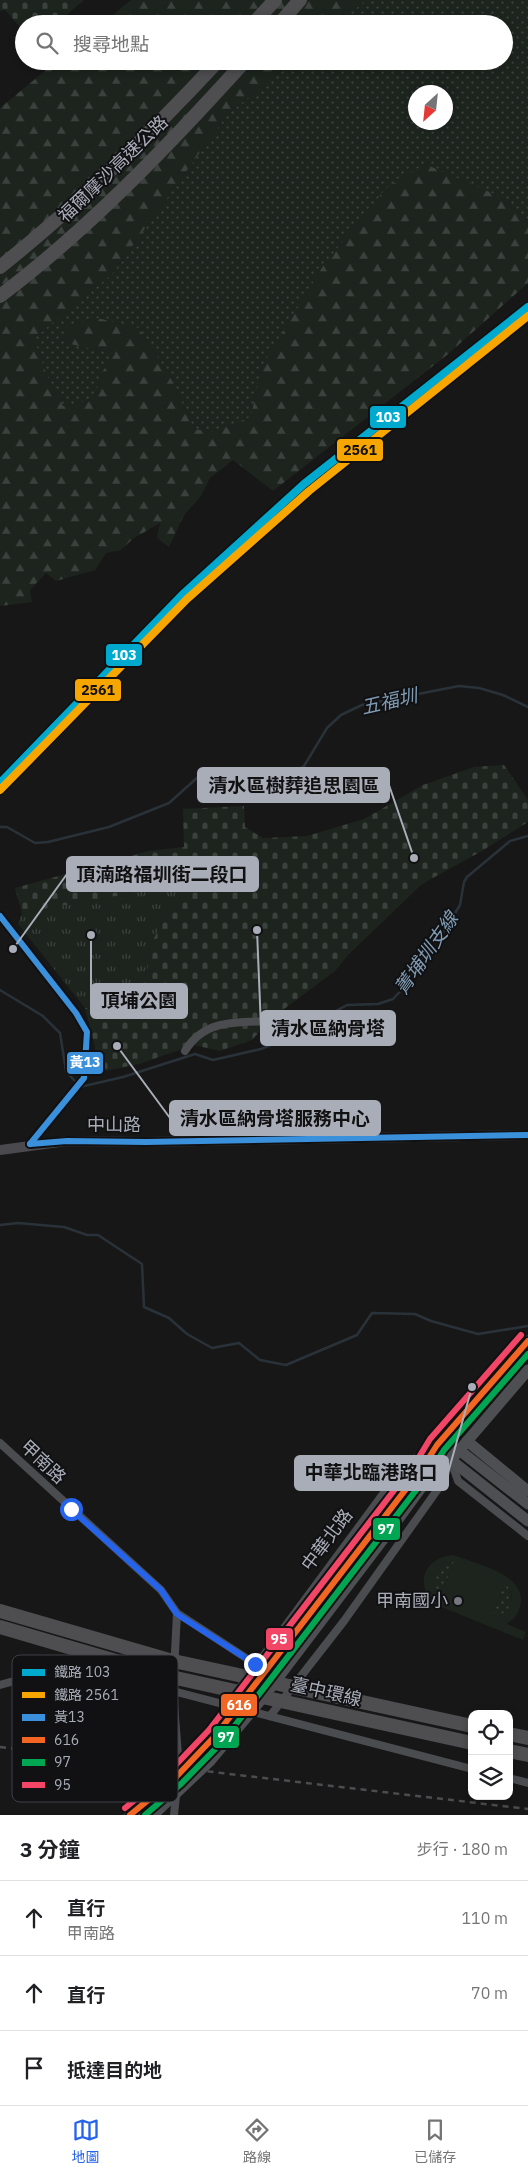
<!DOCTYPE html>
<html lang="zh-TW">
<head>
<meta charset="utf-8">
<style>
	body { margin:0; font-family:"IBM Plex Sans","Noto Sans TC",sans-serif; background:#f6f6f6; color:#202124 }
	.controls { position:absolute; right:15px; bottom:15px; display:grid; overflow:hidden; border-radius:10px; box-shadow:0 2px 8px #0003 }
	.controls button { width:45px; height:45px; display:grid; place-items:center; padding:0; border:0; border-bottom:1px solid #e0e0e0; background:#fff; color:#202124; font:25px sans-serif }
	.compass { position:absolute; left:408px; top:85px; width:45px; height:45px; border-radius:50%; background:#fff; box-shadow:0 2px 8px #0003; rotate:207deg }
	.stop { position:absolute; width:15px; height:15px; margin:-11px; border:4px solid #2563eb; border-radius:50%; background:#fff }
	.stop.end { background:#2563eb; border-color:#fff; box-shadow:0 1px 5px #0008 }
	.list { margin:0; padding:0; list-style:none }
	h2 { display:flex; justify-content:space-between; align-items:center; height:65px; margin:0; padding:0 20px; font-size:21px }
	h2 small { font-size:16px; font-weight:400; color:#757577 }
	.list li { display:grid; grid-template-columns:32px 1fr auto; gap:15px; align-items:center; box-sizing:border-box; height:75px; padding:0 20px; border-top:1px solid #e0e0e0 }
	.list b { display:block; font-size:19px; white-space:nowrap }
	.list p { margin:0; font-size:16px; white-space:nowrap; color:#757577 }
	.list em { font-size:16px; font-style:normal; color:#757577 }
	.icon { flex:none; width:28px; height:28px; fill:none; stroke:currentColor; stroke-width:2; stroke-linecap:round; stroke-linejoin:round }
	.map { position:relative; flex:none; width:528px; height:1815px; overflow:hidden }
	.search { position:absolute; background:#fff; box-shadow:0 2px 8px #0003; left:15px; right:15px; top:15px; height:55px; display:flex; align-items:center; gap:12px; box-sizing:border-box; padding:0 18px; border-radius:28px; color:#757577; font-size:19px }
	.sheet { height:290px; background:#fff }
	nav { display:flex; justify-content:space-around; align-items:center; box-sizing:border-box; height:70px; border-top:1px solid #e0e0e0; background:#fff; font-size:14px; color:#757577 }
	nav a { display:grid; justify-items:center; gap:2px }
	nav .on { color:#2563eb }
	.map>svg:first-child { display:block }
</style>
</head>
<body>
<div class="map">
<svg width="528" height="1815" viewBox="0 0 528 1815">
	<defs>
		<pattern id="grass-dots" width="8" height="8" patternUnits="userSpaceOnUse" patternTransform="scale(1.25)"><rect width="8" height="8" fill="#1d241e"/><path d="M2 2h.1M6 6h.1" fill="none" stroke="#3b413d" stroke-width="1.8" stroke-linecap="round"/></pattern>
		<pattern id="forest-firs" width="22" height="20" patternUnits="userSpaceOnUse" patternTransform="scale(1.25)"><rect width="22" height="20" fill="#1d241e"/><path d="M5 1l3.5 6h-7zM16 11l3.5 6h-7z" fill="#3b413d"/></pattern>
		<pattern id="cemetery-stones" width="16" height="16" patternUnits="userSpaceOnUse" patternTransform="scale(1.25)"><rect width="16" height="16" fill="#1d241e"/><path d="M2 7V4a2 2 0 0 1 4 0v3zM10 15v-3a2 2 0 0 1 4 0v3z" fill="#3b413d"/></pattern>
		<pattern id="park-tufts" width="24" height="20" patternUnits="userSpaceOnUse" patternTransform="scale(1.25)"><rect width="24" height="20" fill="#1d241e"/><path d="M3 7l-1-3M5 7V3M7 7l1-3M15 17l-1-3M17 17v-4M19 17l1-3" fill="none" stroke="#3b413d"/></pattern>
	</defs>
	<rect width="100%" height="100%" fill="#171717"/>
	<g fill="url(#grass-dots)" fill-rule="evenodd">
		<path d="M366,0H528V220L494,194L323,266L262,368L252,417L212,432L194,429L171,379L139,328L66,342L115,354L102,372L94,400L63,406L47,376L33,338L112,274L227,115L292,61H504V24H337ZM416,92H446V122H416Z"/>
		<path d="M454,1562L440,1597L434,1591V1574L445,1563Z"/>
		<path d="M505,1582C518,1599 511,1615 491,1618Z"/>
	</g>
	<g fill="url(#forest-firs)">
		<path d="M131,0H366L337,24H102Z"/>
		<path d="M57,61H292L227,115L112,274L34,338L47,376L63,406L94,400L102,372L115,354L66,343L65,326L97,318L139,328L171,379L194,429L212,432L251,417L261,368L323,266L386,188L425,164L494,194L528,220V283L447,355L273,491L233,460L210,478L201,496L184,515L169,547L157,538L160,523L134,538L121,550L106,553L95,570L56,581L46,573L30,590L32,602L0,606V108Z"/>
	</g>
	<g fill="url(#cemetery-stones)">
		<path d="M0,0H84L56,24H24V32L5,10L0,11Z"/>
		<path d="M504,765L528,800V822L482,851L422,884L348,955L335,971L272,1018L252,1040L220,1051L194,1045L139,1064L90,1074L95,1047L85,1008L126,1004L145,979L150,946L171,904L188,895L189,883L22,913L15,888L149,851L184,847L183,809L244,806L245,827L263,838L307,836L364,819L423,785L474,767Z"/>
	</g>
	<path fill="url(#park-tufts)" d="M189,883L188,895L171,904L150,946L145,979L126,1004L85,1008L18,924L22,913Z"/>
	<path fill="#1d241e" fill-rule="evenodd" d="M454,1555C476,1564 523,1573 521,1602C520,1611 515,1619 507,1624L526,1632L523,1640L434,1604C414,1582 425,1557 454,1555ZM453,1562H454L440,1597L434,1590V1574L445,1563ZM505,1583C519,1597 510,1615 491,1618Z"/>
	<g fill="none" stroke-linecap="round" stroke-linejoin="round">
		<g stroke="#2a3239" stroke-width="2.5">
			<path d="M0,827H7L35,843L48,842L109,827L169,803L198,777L246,768L286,778L304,766L327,728L341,715L362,705L459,686L479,688L503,695L528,707"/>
			<path d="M0,990L43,1016L60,1033L66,1071L80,1087L123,1077L195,1054L213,1060L261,1049L281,1041L347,1005L378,1004L393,999L405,986L433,939L445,930L460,905L464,882L467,877L510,841L528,836"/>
			<path d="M0,1225L18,1223L64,1227L87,1235H98L142,1264L144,1307L169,1318L187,1334L212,1348L239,1343L260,1360L286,1365L357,1335L372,1313L415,1314L431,1321L478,1334L528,1326"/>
		</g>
		<g stroke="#4b4c50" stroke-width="8">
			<path d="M0,916L76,1013L87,1032L84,1078L30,1144"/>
			<path d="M185,1051C205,1018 238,1023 273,1021"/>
			<path d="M0,1443L161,1590L177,1613L173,1692L179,1767L174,1815"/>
			<path d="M451,1460L458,1481L528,1536"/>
			<path d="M177,1613L255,1664"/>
			<path d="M0,1685L58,1669L96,1671L472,1769"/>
			<path d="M227,1705L389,1486L413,1460L433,1447"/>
			<path d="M270,1716L344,1621L443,1482L449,1463"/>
			<path d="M509,1778L528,1783"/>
			<path d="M153,1779L162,1794"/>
		</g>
		<path stroke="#4a4a4e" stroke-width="10" d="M0,1150L67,1141L146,1142L528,1135"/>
		<g stroke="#4d4f52" stroke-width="11">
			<path d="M467,1441L528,1491"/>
			<path d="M437,1445L451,1460L528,1521"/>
			<path d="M454,1449L459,1450L528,1504"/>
			<path d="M382,1520L423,1467L437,1445L528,1341"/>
			<path d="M391,1529L426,1481L451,1460L528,1370"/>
		</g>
		<g stroke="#4e4e51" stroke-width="14">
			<path d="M253,24L275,0"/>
			<path d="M279,24L300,0"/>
			<path d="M0,267C78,205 150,134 218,61"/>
			<path d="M0,296C90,228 169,145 245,61"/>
			<path d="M0,1611L169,1660"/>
			<path d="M0,1627L167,1676"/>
			<path d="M509,1734L528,1738"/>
			<path d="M509,1751L528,1755"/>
		</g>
		<path stroke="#4b4c4f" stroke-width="2.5" stroke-dasharray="6 5" stroke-linecap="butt" d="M0,1747L528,1809"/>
		<g stroke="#4d4f52" stroke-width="11">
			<path d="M130,1815C189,1774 235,1714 278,1657C313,1611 347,1566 382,1520"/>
			<path d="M153,1815L210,1761L265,1695L391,1529"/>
		</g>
		<g stroke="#4e4e51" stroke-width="14">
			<path d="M169,1660L472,1726"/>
			<path d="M167,1676L472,1743"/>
		</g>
		<defs>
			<g id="bus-1">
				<path d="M0,916L76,1013L87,1032L84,1078L30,1144"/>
				<path d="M30,1144L67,1141L146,1142L528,1135"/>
			</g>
			<path id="bus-2" d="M130,1815L175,1778L216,1735L423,1467L437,1445L528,1341"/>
			<path id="bus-3" d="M145,1815L181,1784L223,1741L430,1472L444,1450L528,1354"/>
			<path id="bus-4" d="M125,1808L169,1772L209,1730L416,1462L430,1439L521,1335"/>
		</defs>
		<use href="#bus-1" stroke="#111113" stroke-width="10"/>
		<use href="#bus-2" stroke="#111113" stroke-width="10"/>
		<use href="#bus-3" stroke="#111113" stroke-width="10"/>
		<use href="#bus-4" stroke="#111113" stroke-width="10"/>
		<use href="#bus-1" stroke="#3a90db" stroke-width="6"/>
		<use href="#bus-2" stroke="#f26522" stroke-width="6"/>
		<use href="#bus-3" stroke="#00a651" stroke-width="6"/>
		<use href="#bus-4" stroke="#f34667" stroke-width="6"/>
		<defs>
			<path id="rail-1" d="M0,783L182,595L304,484L528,307"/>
			<path id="rail-2" d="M0,790L187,599L309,491L528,316"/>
		</defs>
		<use href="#rail-1" stroke="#111113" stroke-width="11"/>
		<use href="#rail-2" stroke="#111113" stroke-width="11"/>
		<use href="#rail-1" stroke="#00a9ce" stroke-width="8"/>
		<use href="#rail-2" stroke="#f7a600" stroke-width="8"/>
	</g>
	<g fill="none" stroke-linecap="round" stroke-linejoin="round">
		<path stroke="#2563eb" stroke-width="6" d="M71,1509L161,1590L177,1614L255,1664"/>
	</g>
	<circle fill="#757880" stroke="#111113" stroke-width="2" cx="458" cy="1601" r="5"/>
	<g text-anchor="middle" stroke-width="4" stroke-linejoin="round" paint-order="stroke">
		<g font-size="18" fill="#a8adb8" stroke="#111113">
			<text transform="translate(113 169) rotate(-44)" y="6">福爾摩沙高速公路</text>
			<text x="114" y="1131">中山路</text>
			<text transform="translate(43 1462) rotate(43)" y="6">甲南路</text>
			<text transform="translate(327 1540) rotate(-53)" y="6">中華北路</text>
			<text transform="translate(326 1692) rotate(13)" y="6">臺中環線</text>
		</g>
		<g font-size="18" fill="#a8adb8" stroke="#111113" text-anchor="end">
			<text x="448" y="1607">甲南國小</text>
		</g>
		<g font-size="19" font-style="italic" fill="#7f9bb3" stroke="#111113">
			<text transform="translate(389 701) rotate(-13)" y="7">五福圳</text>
			<text transform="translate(426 953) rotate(-55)" y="7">菁埔圳支線</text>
		</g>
	</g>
	<rect x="12" y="1655" width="166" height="147" rx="8" fill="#111113" stroke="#3e4045" stroke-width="1"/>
	<rect x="22" y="1669" width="23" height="7" fill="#00a9ce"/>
	<rect x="22" y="1692" width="23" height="6" fill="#f7a600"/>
	<rect x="22" y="1714" width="23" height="7" fill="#3a90db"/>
	<rect x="22" y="1737" width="23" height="6" fill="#f26522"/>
	<rect x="22" y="1759" width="23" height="7" fill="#00a651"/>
	<rect x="22" y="1782" width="23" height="6" fill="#f34667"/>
	<g font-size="14" fill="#a8adb8">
		<text x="54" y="1677">鐵路 103</text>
		<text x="54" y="1700">鐵路 2561</text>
		<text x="54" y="1722">黃13</text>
		<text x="54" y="1745">616</text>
		<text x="54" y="1767">97</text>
		<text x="54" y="1790">95</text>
	</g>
	<path fill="none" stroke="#a8adb8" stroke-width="2" d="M414 858L389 785M13 949L67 874M91 935L91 1001M257 930L261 1028M117 1046L170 1118M472 1387L448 1473"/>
	<g fill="#a8adb8" stroke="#111113" stroke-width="2">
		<circle cx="414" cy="858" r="5"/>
		<circle cx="13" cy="949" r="5"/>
		<circle cx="91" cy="935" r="5"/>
		<circle cx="257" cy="930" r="5"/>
		<circle cx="117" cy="1046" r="5"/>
		<circle cx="472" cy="1387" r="5"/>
	</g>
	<g fill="#a8adb8" stroke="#a8adb8" stroke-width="2">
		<rect x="198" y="768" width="191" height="34" rx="5"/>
		<rect x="67" y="857" width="191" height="34" rx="5"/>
		<rect x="91" y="984" width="96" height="34" rx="5"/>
		<rect x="261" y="1011" width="134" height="34" rx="5"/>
		<rect x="170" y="1101" width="210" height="34" rx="5"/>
		<rect x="295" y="1456" width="153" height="34" rx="5"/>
	</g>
	<g font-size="19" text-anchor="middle" font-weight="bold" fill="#111">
		<text x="294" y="792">清水區樹葬追思園區</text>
		<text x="162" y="881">頂湳路福圳街二段口</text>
		<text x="139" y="1007">頂埔公園</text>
		<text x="328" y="1035">清水區納骨塔</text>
		<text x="275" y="1125">清水區納骨塔服務中心</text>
		<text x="371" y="1479">中華北臨港路口</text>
	</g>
	<g stroke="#111113" stroke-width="2">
		<rect x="369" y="405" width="38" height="24" rx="5" fill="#00a9ce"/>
		<rect x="336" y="438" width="48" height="24" rx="5" fill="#f7a600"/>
		<rect x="105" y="643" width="38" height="24" rx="5" fill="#00a9ce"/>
		<rect x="74" y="678" width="48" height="24" rx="5" fill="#f7a600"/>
		<rect x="66" y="1051" width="38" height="24" rx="5" fill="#3a90db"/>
		<rect x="372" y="1517" width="29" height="24" rx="5" fill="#00a651"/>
		<rect x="265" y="1627" width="29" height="24" rx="5" fill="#f34667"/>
		<rect x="220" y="1693" width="38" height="24" rx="5" fill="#f26522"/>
		<rect x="212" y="1725" width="28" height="24" rx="5" fill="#00a651"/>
	</g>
	<g font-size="14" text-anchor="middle" font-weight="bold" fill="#fff">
		<text x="388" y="422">103</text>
		<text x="124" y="660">103</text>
		<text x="85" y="1067">黃13</text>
		<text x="386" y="1534">97</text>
		<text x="279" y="1644">95</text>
		<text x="239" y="1710">616</text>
		<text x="226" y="1742">97</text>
	</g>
	<g font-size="14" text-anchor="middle" font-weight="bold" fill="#111">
		<text x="360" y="455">2561</text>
		<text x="98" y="695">2561</text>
	</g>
</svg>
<div class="controls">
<button><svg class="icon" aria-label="locate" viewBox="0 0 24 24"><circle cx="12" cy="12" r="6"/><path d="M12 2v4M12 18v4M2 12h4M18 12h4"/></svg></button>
<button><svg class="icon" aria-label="layers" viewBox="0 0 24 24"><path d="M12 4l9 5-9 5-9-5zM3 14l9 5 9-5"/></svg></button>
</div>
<svg class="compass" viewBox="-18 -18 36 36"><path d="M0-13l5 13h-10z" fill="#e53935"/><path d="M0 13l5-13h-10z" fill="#757577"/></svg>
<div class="stop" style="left:71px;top:1509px"></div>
<div class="stop end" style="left:255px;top:1664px"></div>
<div class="search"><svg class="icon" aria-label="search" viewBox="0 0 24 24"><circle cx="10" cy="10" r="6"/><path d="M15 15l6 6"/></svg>搜尋地點</div>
</div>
<section class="sheet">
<h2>3 分鐘<small>步行 · 180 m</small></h2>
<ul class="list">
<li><svg class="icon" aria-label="ahead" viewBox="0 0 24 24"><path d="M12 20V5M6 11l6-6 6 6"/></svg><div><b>直行</b><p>甲南路</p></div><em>110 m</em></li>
<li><svg class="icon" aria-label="ahead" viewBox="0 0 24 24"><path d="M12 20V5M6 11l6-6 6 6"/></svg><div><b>直行</b></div><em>70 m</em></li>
<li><svg class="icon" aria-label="arrive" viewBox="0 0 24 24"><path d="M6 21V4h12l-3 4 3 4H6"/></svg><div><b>抵達目的地</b></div></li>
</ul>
</section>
<nav>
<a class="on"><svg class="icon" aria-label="map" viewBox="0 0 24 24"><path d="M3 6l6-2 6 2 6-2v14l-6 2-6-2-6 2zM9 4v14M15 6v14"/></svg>地圖</a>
<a><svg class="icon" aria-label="directions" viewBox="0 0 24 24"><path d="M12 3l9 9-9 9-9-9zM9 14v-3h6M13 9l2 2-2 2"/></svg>路線</a>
<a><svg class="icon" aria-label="saved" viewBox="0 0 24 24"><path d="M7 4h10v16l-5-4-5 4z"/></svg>已儲存</a>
</nav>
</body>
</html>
